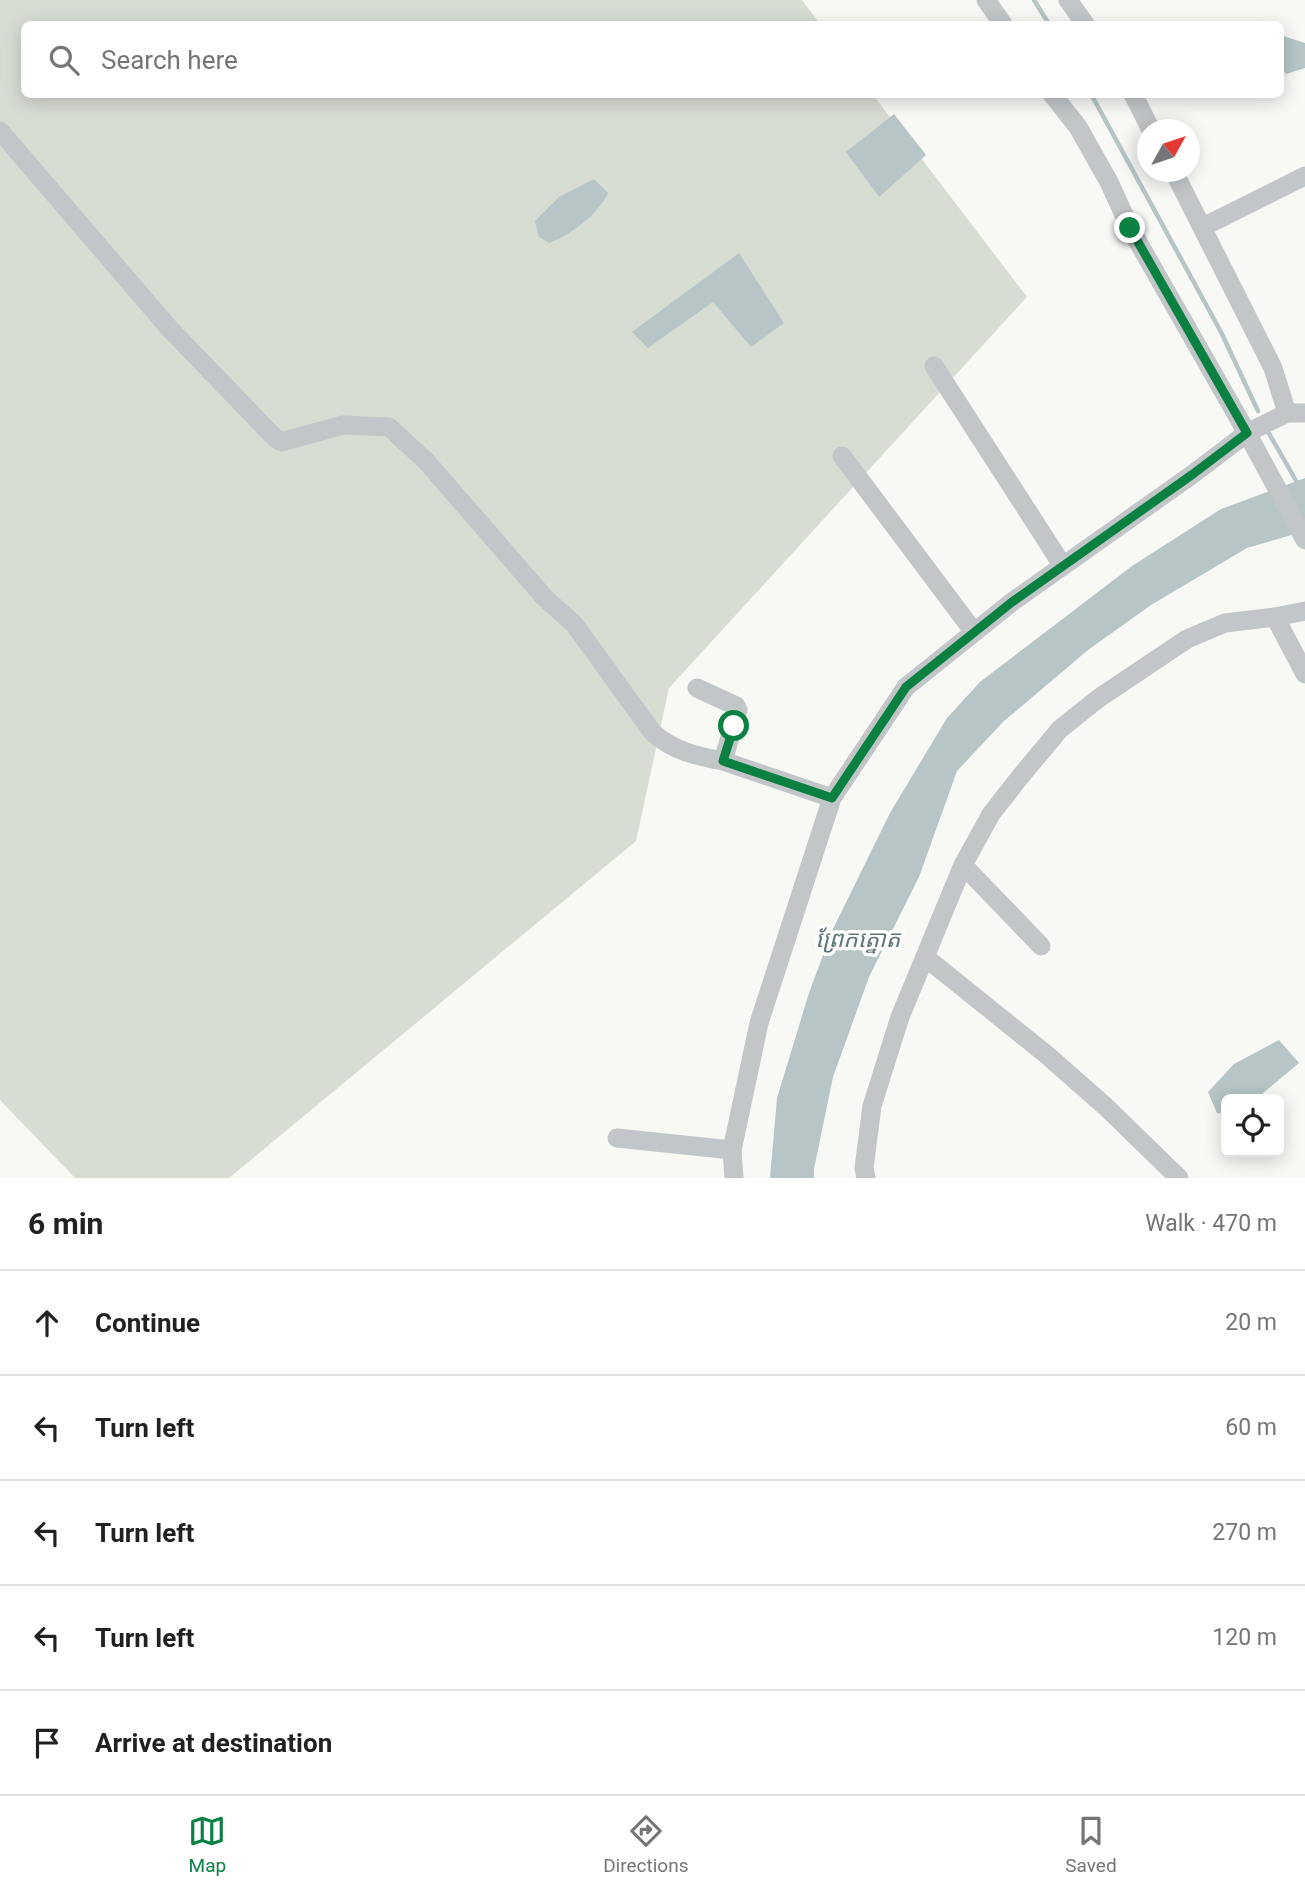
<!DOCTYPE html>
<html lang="en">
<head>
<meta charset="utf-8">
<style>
	body { margin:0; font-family:Roboto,"Noto Sans Khmer",sans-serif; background:#f6f6f6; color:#202124 }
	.controls { position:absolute; right:21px; bottom:21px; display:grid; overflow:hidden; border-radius:10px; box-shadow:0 4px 18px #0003 }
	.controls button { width:63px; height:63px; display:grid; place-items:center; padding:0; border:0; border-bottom:2px solid #e0e0e0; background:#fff; color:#202124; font:35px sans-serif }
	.compass { position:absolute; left:1137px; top:119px; width:63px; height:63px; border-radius:50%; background:#fff; box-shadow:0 4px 18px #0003; rotate:50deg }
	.stop { position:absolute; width:21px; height:21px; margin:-16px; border:5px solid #0b8043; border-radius:50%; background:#fff }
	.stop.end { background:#0b8043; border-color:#fff; box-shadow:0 2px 7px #0008 }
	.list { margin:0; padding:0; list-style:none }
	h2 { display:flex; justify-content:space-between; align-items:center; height:91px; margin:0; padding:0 28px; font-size:30px }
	h2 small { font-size:23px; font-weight:400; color:#757577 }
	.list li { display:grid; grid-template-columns:46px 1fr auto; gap:21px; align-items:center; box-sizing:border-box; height:105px; padding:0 28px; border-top:2px solid #e0e0e0 }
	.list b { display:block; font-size:26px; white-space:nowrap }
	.list em { font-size:23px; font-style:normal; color:#757577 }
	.icon { flex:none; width:38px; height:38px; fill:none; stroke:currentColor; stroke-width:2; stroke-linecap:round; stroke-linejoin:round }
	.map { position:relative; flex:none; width:1305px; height:1178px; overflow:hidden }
	.search { position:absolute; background:#fff; box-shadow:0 4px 18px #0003; left:21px; right:21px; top:21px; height:77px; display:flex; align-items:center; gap:18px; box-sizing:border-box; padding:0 24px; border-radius:10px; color:#757577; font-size:26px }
	.sheet { height:616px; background:#fff }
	nav { display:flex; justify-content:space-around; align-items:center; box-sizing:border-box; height:98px; border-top:2px solid #e0e0e0; background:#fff; font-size:19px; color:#757577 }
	nav a { display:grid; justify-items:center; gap:4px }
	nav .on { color:#0b8043 }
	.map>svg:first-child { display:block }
</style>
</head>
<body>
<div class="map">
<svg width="1305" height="1178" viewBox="0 0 1305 1178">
	<rect width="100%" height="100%" fill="#f8f8f5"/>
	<path fill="#d8ddd4" d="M0,0H802L820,24H24V94L873,95L1027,297L669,688L636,841L229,1178H75L0,1100Z"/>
	<g fill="#b7c5c7">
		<path d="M1283,36L1305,43V68L1286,74L1281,68V40Z"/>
		<path d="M894,114L926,155L879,197L846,152Z"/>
		<path d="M594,179L608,193C598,215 570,235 549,243L539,237L535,221L559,197Z"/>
		<path d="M739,253L784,323L751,347L713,302L648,348L632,332Z"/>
		<path d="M1305,478V531L1247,548L1151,605L1088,650L1003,722L957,771L919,877L869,977L833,1077L814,1169V1178H770L777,1098L809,993L832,931L890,813L947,718L980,682L1132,566L1221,509Z"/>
		<path d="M1279,1040L1299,1063L1256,1099H1226V1114L1217,1113L1208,1092L1234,1064Z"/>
	</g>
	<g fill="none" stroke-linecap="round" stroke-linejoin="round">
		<g stroke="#b7c5c7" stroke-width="4.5">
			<path d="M1034,0L1049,24"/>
			<path d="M1091,94L1221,332L1258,411"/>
			<path d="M1267,430L1298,484"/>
		</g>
		<g stroke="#c2c6c9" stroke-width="19">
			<path d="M986,0L1003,24"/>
			<path d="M1068,0L1085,24"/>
			<path d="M1052,94L1078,127L1109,182L1130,228L1247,433L1305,540"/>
			<path d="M1133,94L1151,130"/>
			<path d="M0,131L169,328L274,437L281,442L343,425L389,427L426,461L545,598L574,624L653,733C674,751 696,756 723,761"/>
			<path d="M1174,172L1273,368L1287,413"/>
			<path d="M1203,227L1305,176"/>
			<path d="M934,366L1063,566"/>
			<path d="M842,456L974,632"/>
			<path d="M1275,617L1305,674"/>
			<path d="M697,688L736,706L738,710L723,761L832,798"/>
			<path d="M963,865L1041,946"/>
			<path d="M925,957L1047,1055L1106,1107L1179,1178"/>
			<path d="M617,1138L732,1150"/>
			<path d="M734,1178L732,1150L759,1023L832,798L906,687L1012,602L1193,474L1247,433L1287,413H1305"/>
			<path d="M866,1178L864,1168L872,1106L900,1017L963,865L991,814L1020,777L1060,729L1099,698L1187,639L1225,623L1275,617L1305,611"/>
		</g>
	</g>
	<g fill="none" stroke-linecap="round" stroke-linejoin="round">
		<path stroke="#0b8043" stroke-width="9" d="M734,726L723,761L832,798L906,687L1012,602L1193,474L1247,433L1130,228"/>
	</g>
	<g text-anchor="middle" stroke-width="7" stroke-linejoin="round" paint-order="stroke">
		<g font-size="23" font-style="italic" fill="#5e767a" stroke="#fff">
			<text x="858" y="947">ព្រែកត្នោត</text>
		</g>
	</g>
</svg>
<div class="controls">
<button><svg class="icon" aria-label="locate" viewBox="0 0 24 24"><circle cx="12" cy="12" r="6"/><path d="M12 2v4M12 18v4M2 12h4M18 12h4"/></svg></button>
</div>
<svg class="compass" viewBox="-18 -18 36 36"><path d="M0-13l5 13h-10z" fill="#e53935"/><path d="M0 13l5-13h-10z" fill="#757577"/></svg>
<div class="stop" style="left:734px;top:726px"></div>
<div class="stop end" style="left:1130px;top:228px"></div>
<div class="search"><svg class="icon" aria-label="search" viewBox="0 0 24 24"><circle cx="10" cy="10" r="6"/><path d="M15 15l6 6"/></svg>Search here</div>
</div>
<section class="sheet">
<h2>6 min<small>Walk · 470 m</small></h2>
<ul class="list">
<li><svg class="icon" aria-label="ahead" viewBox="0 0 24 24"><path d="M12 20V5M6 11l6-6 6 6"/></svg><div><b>Continue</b></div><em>20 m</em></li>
<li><svg class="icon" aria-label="left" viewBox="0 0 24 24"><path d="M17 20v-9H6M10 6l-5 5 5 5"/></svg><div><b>Turn left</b></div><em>60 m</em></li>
<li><svg class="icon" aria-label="left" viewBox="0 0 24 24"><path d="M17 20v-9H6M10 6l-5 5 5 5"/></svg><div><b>Turn left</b></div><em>270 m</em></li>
<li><svg class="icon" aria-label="left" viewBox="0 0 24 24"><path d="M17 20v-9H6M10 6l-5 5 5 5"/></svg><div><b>Turn left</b></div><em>120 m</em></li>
<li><svg class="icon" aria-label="arrive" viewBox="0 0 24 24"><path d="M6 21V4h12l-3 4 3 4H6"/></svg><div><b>Arrive at destination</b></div></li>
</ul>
</section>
<nav>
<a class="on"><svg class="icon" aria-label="map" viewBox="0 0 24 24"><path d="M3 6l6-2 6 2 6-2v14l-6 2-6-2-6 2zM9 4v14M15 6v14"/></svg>Map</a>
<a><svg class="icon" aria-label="directions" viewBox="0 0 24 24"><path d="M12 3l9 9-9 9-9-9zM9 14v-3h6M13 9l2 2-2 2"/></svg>Directions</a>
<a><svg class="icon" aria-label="saved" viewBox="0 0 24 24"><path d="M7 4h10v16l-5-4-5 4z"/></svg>Saved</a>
</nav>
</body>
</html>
